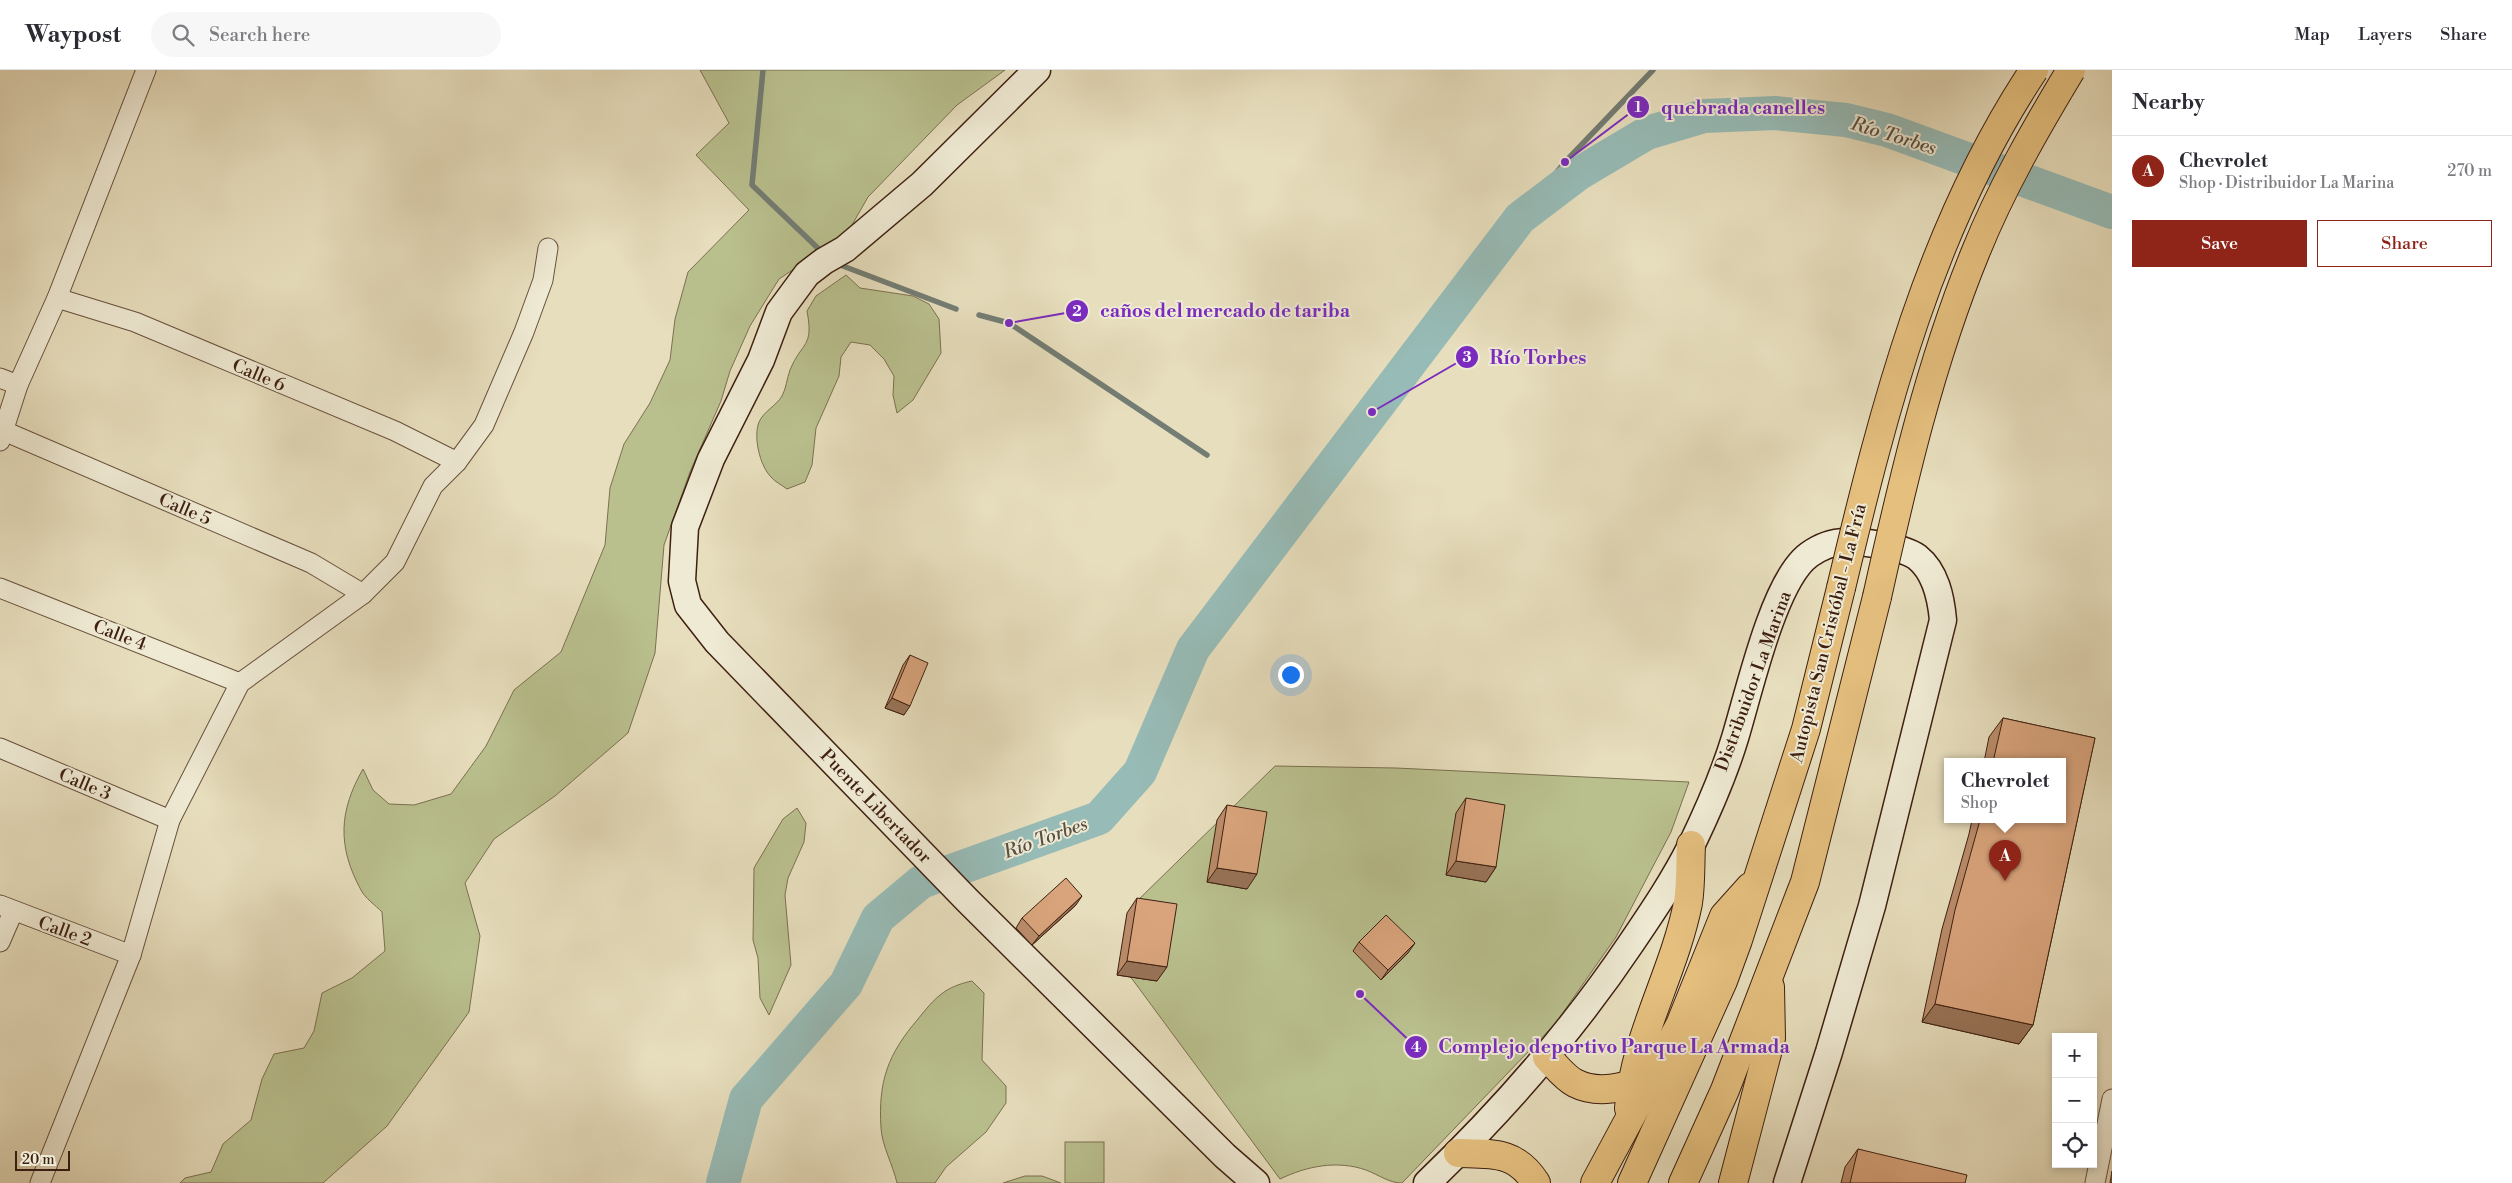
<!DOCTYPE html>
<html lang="en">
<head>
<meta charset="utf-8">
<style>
	body { margin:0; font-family:"Libre Bodoni",serif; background:#f7f7f7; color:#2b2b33 }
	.controls { position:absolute; right:15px; bottom:15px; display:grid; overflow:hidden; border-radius:0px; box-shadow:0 2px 8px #0003 }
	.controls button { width:45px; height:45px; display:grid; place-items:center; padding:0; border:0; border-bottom:1px solid #e1e1e2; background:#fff; color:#2b2b33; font:25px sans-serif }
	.scale { position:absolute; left:15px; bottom:12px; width:55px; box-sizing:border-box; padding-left:5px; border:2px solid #3e2011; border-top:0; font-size:14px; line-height:18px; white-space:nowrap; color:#3e2011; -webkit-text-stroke:4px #efead4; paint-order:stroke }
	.you { position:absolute; left:1290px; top:604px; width:18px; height:18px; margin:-12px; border:4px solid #fff; border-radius:50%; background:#1a73e8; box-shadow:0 0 0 8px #1a73e833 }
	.badge { display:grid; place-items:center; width:32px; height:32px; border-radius:50%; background:#8f2418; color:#fff; font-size:16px; font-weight:700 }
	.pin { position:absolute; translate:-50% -41px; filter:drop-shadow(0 1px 2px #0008) }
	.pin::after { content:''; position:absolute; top:26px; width:18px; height:15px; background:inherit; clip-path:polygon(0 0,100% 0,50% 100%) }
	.popup { position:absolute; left:1944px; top:688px; width:122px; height:65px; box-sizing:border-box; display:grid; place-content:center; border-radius:0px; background:#fff; filter:drop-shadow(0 1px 4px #0005); font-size:16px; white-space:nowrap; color:#7c7c81 }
	.popup b { font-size:19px; color:#2b2b33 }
	.popup::after { content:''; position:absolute; left:50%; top:100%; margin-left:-10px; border:10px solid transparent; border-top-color:#fff }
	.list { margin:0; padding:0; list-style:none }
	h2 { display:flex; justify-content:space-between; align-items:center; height:65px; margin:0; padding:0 20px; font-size:21px }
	h2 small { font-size:16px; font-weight:400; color:#7c7c81 }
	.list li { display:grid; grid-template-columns:32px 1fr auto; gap:15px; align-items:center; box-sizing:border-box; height:70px; padding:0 20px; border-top:1px solid #e1e1e2 }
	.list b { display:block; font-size:19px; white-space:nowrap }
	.list p { margin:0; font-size:16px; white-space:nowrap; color:#7c7c81 }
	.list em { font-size:16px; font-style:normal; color:#7c7c81 }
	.actions { display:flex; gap:10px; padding:15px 20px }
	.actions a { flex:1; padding:11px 0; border:1px solid #8f2418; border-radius:0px; text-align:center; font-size:18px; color:#8f2418 }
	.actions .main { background:#8f2418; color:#fff }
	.icon { flex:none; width:28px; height:28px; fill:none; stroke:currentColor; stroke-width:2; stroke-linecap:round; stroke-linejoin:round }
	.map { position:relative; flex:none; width:2112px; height:1113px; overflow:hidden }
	header { display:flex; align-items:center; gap:30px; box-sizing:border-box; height:70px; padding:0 25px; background:#fff; border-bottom:1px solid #e1e1e2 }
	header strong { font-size:24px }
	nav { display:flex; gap:28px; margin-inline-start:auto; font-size:18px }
	.search { width:350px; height:45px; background:#f7f7f7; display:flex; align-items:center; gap:12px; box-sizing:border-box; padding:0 18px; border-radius:28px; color:#7c7c81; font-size:19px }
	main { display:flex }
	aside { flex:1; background:#fff }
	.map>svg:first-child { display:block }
</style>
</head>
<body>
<header>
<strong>Waypost</strong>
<div class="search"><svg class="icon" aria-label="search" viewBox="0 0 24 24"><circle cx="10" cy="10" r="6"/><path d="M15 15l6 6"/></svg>Search here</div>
<nav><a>Map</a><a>Layers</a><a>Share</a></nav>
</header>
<main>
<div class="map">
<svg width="2112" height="1113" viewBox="0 0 2112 1113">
	<rect width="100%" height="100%" fill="#e7debd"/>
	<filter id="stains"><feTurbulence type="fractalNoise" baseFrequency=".004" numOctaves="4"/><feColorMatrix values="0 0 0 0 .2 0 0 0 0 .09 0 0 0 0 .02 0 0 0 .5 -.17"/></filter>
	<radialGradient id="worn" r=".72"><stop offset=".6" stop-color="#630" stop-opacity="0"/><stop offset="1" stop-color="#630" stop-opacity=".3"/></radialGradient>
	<g fill="#b9c08e" stroke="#7c7050">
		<path d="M700,0H1005L957,35L868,127L844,169L809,189L779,209L750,256L730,301L721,331L690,402L664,475L655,583L628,663L555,726L494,769L465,813L480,866L469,942L387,1056L323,1113H180L185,1108L211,1102L223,1074L251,1050L262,1009L274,984L304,978L314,961L322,923L352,908L385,881L382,842C375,835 365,828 361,820C337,776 339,741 363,699L373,720L389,734L414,735L451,724L486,676L514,620L561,582L605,475L610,418L624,374L650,333L670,290L675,249L688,202L749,140L696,85L729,53Z"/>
		<path d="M846,205L860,218L913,226L929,234L939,249L941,283L913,330L897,343L893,325L894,306L884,289L870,275L851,272L841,287L839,306L816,358L812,395L805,412L787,419C782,415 775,412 771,407C760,396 753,367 759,352C764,341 776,336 782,326C786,319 787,308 790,300C802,271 814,278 807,241L816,226Z"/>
		<path d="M1275,696L1396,698L1689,712L1671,762L1616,867L1555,954L1402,1113C1389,1113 1379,1105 1366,1100C1337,1090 1307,1096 1280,1109L1121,894L1134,834Z"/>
		<path d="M797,738L806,753L804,772L788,808L785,825L791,895L769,945L760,928L758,888L753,870L754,798L783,749Z"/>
		<path d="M972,911L984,923L982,990L1006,1016V1033L986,1062L946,1097L935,1113H897C893,1095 882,1076 881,1058C878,1011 888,984 918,949C935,928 944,917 972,911Z"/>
		<rect x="1065" y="1072" width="39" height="41"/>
		<path d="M1025,1106H1042L1061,1113H1003Z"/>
	</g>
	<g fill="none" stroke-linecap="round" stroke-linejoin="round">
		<g stroke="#737d74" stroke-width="5.5">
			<path d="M763,0L752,115L824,184"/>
			<path d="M1520,148L1565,92L1653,0"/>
			<path d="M835,193L956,239"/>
			<path d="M979,245L1009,253L1207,385"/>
		</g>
		<path stroke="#97bbb6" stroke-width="34" d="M723,1113L746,1029L846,914L878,848L921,812L1099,748L1140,702L1193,579L1520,148L1578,104L1647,63L1704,46L1775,43L1846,50L1887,60L2112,142"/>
		<defs>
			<g id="street">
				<path d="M57,228L135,252L395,361L457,392"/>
				<path d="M0,308L18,315"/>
				<path d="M4,361L311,493L363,524"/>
				<path d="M0,371L18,315L57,228L146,0"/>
				<path d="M0,518L240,613"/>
				<path d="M0,678L170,750"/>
				<path d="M0,835L131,885"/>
				<path d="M0,872L13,842"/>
				<path d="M40,1113L131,885L170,750L240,613L363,524L395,492L433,416L457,392L484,355L524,262L543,210L548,178"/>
				<path d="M2095,1113L2112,1029"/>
			</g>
			<g id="secondary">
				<path d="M1037,0L922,114L845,179L824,191L807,204L779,242L761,290L711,389L685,457L682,511L688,535L717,572L968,831L1225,1086L1256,1113"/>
				<path d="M1427,1113C1504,1039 1573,960 1632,872C1653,841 1674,810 1691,776C1706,745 1725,701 1735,668C1749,622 1771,523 1803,490C1811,482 1824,475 1835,473C1854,469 1901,476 1917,487C1936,502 1941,528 1943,550L1872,836L1829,982L1787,1113"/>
			</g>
			<g id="highway">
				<path d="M1547,987C1555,995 1565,1008 1575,1013C1598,1025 1624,1017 1647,1010"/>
				<path d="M1629,1038C1635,966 1674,903 1688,833C1691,814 1690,794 1691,775"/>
				<path d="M1458,1083C1493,1084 1516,1081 1536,1113"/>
				<path d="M1595,1113L1680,955L1724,846L1750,817"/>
				<path d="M1632,1113L1723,911L1738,870L1806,659L1841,518"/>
				<path d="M1683,1113L1725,1020L1805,812L1877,527"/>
				<path d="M1733,1113L1771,968L1770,917"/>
			</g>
		</defs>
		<use href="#street" stroke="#68503c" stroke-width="21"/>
		<use href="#secondary" stroke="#3e2011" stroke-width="29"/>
		<use href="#highway" stroke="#3e2011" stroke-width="30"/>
		<use href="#street" stroke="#efead4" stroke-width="19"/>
		<use href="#secondary" stroke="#efead4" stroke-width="26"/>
		<use href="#highway" stroke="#e4bf7e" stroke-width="28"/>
		<defs>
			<g id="highway-bridge">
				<path d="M1841,518C1884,338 1930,156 2034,0"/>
				<path d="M1877,527C1903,410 1930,293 1976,181C2001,119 2036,58 2071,0"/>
			</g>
		</defs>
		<use href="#highway-bridge" stroke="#3e2011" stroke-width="30" stroke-linecap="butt"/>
		<use href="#highway-bridge" stroke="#e4bf7e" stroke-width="28"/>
	</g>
	<g fill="#bb8d6b" stroke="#3e2011">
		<path d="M910,585L904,645L885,638L903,595Z"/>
		<path d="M2003,648L2095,668L2033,955L2019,974L1922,952L1942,859L1969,764L1972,750H2062V692H1984L1989,667Z"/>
		<path d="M1466,728L1496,797L1486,812L1446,805L1456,743Z"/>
		<path d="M1227,735L1247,819L1207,812L1217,750Z"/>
		<path d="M1137,828L1157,911L1117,905L1127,843Z"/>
		<path d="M1076,835L1032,875L1016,858L1022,848Z"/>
		<path d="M1359,872L1408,883L1381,910L1353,881Z"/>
		<path d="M1858,1079L1965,1113H1841L1845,1097Z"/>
		<path d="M2112,1101V1113H2110Z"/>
	</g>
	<g fill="#987357" stroke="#3e2011">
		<path d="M892,628L910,636L904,645L885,638Z"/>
		<path d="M1456,791L1496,797L1486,812L1446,805Z"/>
		<path d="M1217,798L1257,804L1247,819L1207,812Z"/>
		<path d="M1082,826L1076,835L1032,875L1039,866Z"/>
		<path d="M1415,873L1408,883L1381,910L1388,900Z"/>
		<path d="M1127,891L1167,897L1157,911L1117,905Z"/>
		<path d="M1935,934L2033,955L2019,974L1922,952Z"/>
	</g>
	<g fill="#d9a47c" stroke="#3e2011">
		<path d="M910,585L928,593L910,636L892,628Z"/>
		<path d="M2003,648L2095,668L2033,955L1935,934L1955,840L1980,750H2062V692H1993Z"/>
		<path d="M1466,728L1505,735L1496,797L1456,791Z"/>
		<path d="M1227,735L1267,742L1257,804L1217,798Z"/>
		<path d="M1066,808L1082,826L1039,866L1022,848Z"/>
		<path d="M1137,828L1177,834L1167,897L1127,891Z"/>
		<path d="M1386,845L1415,873L1388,900L1359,872Z"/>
		<path d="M1858,1079L1967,1105L1965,1113H1850Z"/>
	</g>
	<g text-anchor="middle" stroke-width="4" stroke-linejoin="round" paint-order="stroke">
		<g font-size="18" fill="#3e2011" stroke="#efead4">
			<text transform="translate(259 305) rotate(23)" y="6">Calle 6</text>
			<text transform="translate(185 439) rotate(23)" y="6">Calle 5</text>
			<text transform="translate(1828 563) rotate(-76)" y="6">Autopista San Cristóbal - La Fría</text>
			<text transform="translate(120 565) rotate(21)" y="6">Calle 4</text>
			<text transform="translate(1753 611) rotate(-70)" y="6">Distribuidor La Marina</text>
			<text transform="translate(85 714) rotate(23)" y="6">Calle 3</text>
			<text transform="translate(876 736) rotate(46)" y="6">Puente Libertador</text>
			<text transform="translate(65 861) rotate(20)" y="6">Calle 2</text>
		</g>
		<g font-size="19" font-style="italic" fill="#594e43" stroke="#efead4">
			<text transform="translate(1894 65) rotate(17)" y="7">Río Torbes</text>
			<text transform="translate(1045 767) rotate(-20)" y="7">Río Torbes</text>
		</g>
	</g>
	<path fill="none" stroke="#7b2cbf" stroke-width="2" d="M1565 92L1638 37M1009 253L1077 241M1372 342L1467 287M1360 924L1416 977"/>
	<g fill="#7b2cbf" stroke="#efead4" stroke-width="2">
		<circle cx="1565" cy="92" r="5"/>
		<circle cx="1009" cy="253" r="5"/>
		<circle cx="1372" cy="342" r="5"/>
		<circle cx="1360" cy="924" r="5"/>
		<circle cx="1638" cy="37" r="12"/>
		<circle cx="1077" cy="241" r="12"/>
		<circle cx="1467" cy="287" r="12"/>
		<circle cx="1416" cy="977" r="12"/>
	</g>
	<g font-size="15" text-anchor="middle" font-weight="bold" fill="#fff">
		<text x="1638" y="42">1</text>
		<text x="1077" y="246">2</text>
		<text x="1467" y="292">3</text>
		<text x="1416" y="982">4</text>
	</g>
	<g font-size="19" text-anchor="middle" font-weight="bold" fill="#7b2cbf" stroke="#efead4" stroke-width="4" stroke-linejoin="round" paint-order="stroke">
		<text x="1743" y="44">quebrada canelles</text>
		<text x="1225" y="247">caños del mercado de tariba</text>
		<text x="1538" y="294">Río Torbes</text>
		<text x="1614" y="983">Complejo deportivo Parque La Armada</text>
	</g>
	<rect width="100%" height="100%" filter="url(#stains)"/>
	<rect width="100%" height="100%" fill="url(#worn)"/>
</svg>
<div class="controls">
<button>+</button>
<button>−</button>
<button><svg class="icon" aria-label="locate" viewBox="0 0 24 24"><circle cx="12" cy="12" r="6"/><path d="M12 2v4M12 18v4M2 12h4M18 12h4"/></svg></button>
</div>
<div class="scale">20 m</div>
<div class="you"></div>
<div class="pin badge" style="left:2005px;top:811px">A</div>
<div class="popup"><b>Chevrolet</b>Shop</div>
</div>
<aside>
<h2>Nearby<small></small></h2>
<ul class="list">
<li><span class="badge">A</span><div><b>Chevrolet</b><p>Shop · Distribuidor La Marina</p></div><em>270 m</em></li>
</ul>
<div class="actions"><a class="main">Save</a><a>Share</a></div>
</aside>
</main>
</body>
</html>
